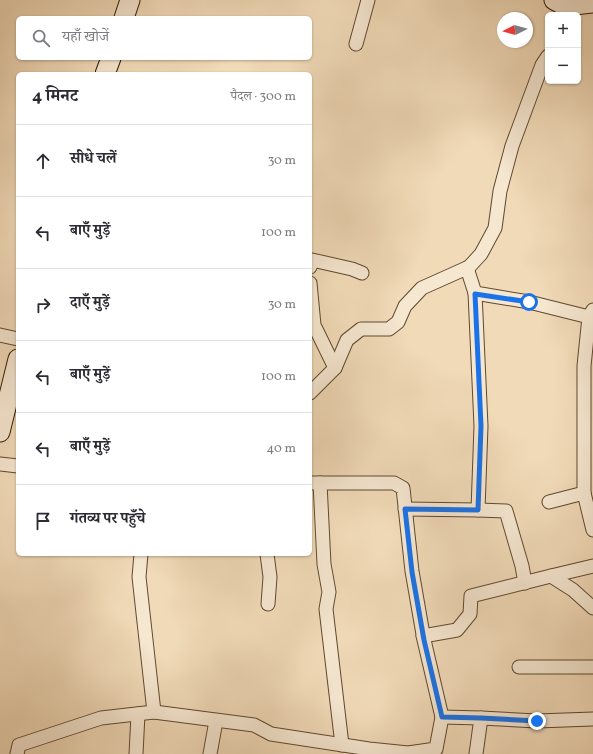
<!DOCTYPE html>
<html lang="hi">
<head>
<meta charset="utf-8">
<style>
	body { margin:0; font-family:Vollkorn,"Noto Serif Devanagari",serif; background:#f7f7f7; color:#2b2b33 }
	.controls { position:absolute; right:12px; top:12px; display:grid; overflow:hidden; border-radius:6px; box-shadow:0 1px 3px #0004 }
	.controls button { width:36px; height:36px; display:grid; place-items:center; padding:0; border:0; border-bottom:1px solid #e1e1e2; background:#fff; color:#2b2b33; font:20px sans-serif }
	.compass { position:absolute; left:497px; top:12px; width:36px; height:36px; border-radius:50%; background:#fff; box-shadow:0 1px 3px #0004; rotate:264deg }
	.stop { position:absolute; width:12px; height:12px; margin:-9px; border:3px solid #1a73e8; border-radius:50%; background:#fff }
	.stop.end { background:#1a73e8; border-color:#fff; box-shadow:0 1px 4px #0008 }
	.list { margin:0; padding:0; list-style:none }
	h2 { display:flex; justify-content:space-between; align-items:center; height:52px; margin:0; padding:0 16px; font-size:17px }
	h2 small { font-size:13px; font-weight:400; color:#7c7c81 }
	.list li { display:grid; grid-template-columns:26px 1fr auto; gap:12px; align-items:center; box-sizing:border-box; height:72px; padding:0 16px; border-top:1px solid #e1e1e2 }
	.list b { display:block; font-size:15px; white-space:nowrap }
	.list em { font-size:13px; font-style:normal; color:#7c7c81 }
	.icon { flex:none; width:22px; height:22px; fill:none; stroke:currentColor; stroke-width:2; stroke-linecap:round; stroke-linejoin:round }
	.map { position:relative; flex:none; width:593px; height:754px; overflow:hidden }
	.search { position:absolute; background:#fff; box-shadow:0 1px 3px #0004; left:16px; top:16px; width:296px; height:44px; display:flex; align-items:center; gap:10px; box-sizing:border-box; padding:0 14px; border-radius:6px; color:#7c7c81; font-size:15px }
	.panel { position:absolute; background:#fff; box-shadow:0 1px 3px #0004; left:16px; top:72px; width:296px; height:484px; border-radius:6px }
	.map>svg:first-child { display:block }
</style>
</head>
<body>
<div class="map">
<svg width="593" height="754" viewBox="0 0 593 754">
	<rect width="100%" height="100%" fill="#f1dab8"/>
	<filter id="stains"><feTurbulence type="fractalNoise" baseFrequency=".005" numOctaves="4"/><feColorMatrix values="0 0 0 0 .2 0 0 0 0 .09 0 0 0 0 .02 0 0 0 .5 -.17"/></filter>
	<radialGradient id="worn" r=".72"><stop offset=".6" stop-color="#630" stop-opacity="0"/><stop offset="1" stop-color="#630" stop-opacity=".3"/></radialGradient>
	<g fill="none" stroke-linecap="round" stroke-linejoin="round">
		<defs>
			<g id="street">
				<path d="M356,44L368,0"/>
				<path d="M310,267L312,260L352,269L362,273"/>
				<path d="M467,268L475,293L529,302L589,317"/>
				<path d="M310,283L314,325L335,368"/>
				<path d="M475,293L481,426L478,510"/>
				<path d="M593,310L589,317L584,366V493L593,530"/>
				<path d="M0,335L18,339"/>
				<path d="M310,393L335,368L347,340L361,329H389L398,322L405,306L422,288L469,267L481,254L495,228L500,191L512,146L542,65L548,56"/>
				<path d="M0,464L18,466"/>
				<path d="M320,483L324,564L329,592L326,609L342,745"/>
				<path d="M549,502L584,493"/>
				<path d="M405,509L478,510L506,511L522,566L525,583"/>
				<path d="M141,554L139,577L154,712"/>
				<path d="M267,554L270,577L268,604"/>
				<path d="M551,576L573,590L593,608"/>
				<path d="M423,636L457,630L470,614L471,596L551,576L593,566"/>
				<path d="M519,667H593"/>
				<path d="M442,717L481,718L537,721L593,719"/>
				<path d="M17,754L19,745L101,718L154,712L254,725L271,734L369,749L408,753L436,749L442,717L424,640L412,571L403,488L394,483H310"/>
				<path d="M136,754L138,714"/>
				<path d="M210,754L216,721"/>
				<path d="M476,754L481,718"/>
			</g>
			<g id="secondary">
				<path d="M554,0L565,6L593,3"/>
				<path d="M124,18L130,0"/>
				<path d="M105,74L111,58"/>
				<path d="M0,432L18,359"/>
			</g>
		</defs>
		<use href="#street" stroke="#5f482f" stroke-width="15"/>
		<use href="#secondary" stroke="#2e1701" stroke-width="21"/>
		<use href="#street" stroke="#f6e7d1" stroke-width="13"/>
		<use href="#secondary" stroke="#f6e7d1" stroke-width="19"/>
	</g>
	<g fill="none" stroke-linecap="round" stroke-linejoin="round">
		<path stroke="#1a73e8" stroke-width="5" d="M529,302L475,294L481,426L478,510L405,509L412,572L424,640L442,717L481,718L537,721"/>
	</g>
	<rect width="100%" height="100%" filter="url(#stains)"/>
	<rect width="100%" height="100%" fill="url(#worn)"/>
</svg>
<div class="controls">
<button>+</button>
<button>−</button>
</div>
<svg class="compass" viewBox="-18 -18 36 36"><path d="M0-13l5 13h-10z" fill="#e53935"/><path d="M0 13l5-13h-10z" fill="#7c7c81"/></svg>
<div class="stop" style="left:529px;top:302px"></div>
<div class="stop end" style="left:537px;top:721px"></div>
<div class="search"><svg class="icon" aria-label="search" viewBox="0 0 24 24"><circle cx="10" cy="10" r="6"/><path d="M15 15l6 6"/></svg>यहाँ खोजें</div>
<section class="panel">
<h2>4 मिनट<small>पैदल · 300 m</small></h2>
<ul class="list">
<li><svg class="icon" aria-label="ahead" viewBox="0 0 24 24"><path d="M12 20V5M6 11l6-6 6 6"/></svg><div><b>सीधे चलें</b></div><em>30 m</em></li>
<li><svg class="icon" aria-label="left" viewBox="0 0 24 24"><path d="M17 20v-9H6M10 6l-5 5 5 5"/></svg><div><b>बाएँ मुड़ें</b></div><em>100 m</em></li>
<li><svg class="icon" aria-label="right" viewBox="0 0 24 24"><path d="M7 20v-9h11M14 6l5 5-5 5"/></svg><div><b>दाएँ मुड़ें</b></div><em>30 m</em></li>
<li><svg class="icon" aria-label="left" viewBox="0 0 24 24"><path d="M17 20v-9H6M10 6l-5 5 5 5"/></svg><div><b>बाएँ मुड़ें</b></div><em>100 m</em></li>
<li><svg class="icon" aria-label="left" viewBox="0 0 24 24"><path d="M17 20v-9H6M10 6l-5 5 5 5"/></svg><div><b>बाएँ मुड़ें</b></div><em>40 m</em></li>
<li><svg class="icon" aria-label="arrive" viewBox="0 0 24 24"><path d="M6 21V4h12l-3 4 3 4H6"/></svg><div><b>गंतव्य पर पहुँचे</b></div></li>
</ul>
</section>
</div>
</body>
</html>
